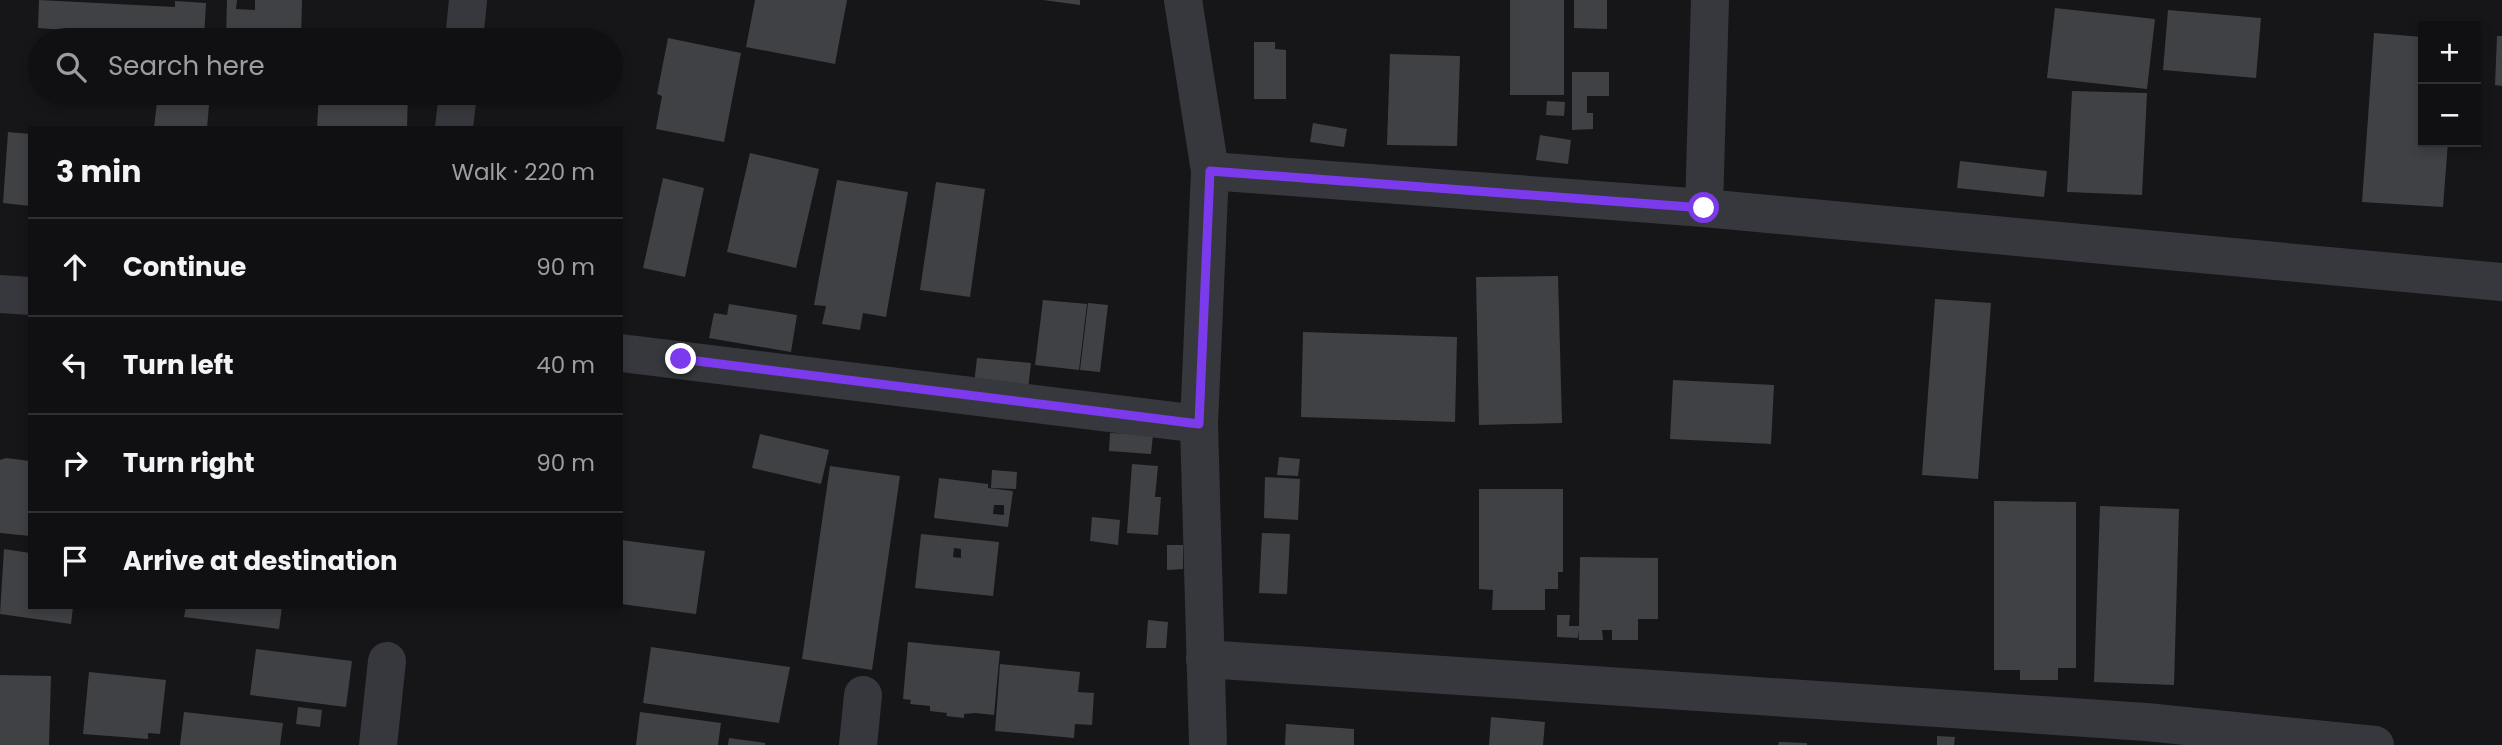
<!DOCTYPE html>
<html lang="en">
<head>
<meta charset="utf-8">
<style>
	body { margin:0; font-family:Poppins,sans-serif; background:#1e1e20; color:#f1f3f6 }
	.controls { position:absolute; right:21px; top:21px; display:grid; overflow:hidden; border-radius:0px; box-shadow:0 4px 10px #0003 }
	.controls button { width:63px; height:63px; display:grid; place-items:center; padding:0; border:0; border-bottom:2px solid #303032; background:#101012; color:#f1f3f6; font:35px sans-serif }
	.stop { position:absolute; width:21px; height:21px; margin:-16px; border:5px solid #7c3aed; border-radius:50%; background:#fff }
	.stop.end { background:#7c3aed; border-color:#fff; box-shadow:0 2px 7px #0008 }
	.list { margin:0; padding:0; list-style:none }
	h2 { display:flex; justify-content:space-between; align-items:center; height:91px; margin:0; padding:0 28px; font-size:30px }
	h2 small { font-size:23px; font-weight:400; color:#9c9d9f }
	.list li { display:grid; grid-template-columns:46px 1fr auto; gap:21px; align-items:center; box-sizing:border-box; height:98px; padding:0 28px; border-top:2px solid #303032 }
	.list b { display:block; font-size:26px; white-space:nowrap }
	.list em { font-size:23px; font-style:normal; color:#9c9d9f }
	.icon { flex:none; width:38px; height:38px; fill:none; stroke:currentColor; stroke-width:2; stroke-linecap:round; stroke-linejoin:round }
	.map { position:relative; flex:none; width:2502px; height:745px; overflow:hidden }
	.search { position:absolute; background:#101012; box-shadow:0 4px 10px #0003; left:28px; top:28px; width:595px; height:77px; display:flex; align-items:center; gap:18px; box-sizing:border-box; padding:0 24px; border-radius:38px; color:#9c9d9f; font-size:26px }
	.panel { position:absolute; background:#101012; box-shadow:0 4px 10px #0003; left:28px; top:126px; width:595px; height:483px; border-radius:0px }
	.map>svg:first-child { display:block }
</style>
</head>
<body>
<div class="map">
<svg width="2502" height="745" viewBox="0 0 2502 745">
	<rect width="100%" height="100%" fill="#161618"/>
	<g fill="#404145" fill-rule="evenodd">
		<path d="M39,0L175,7V1L206,3L204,39L38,28Z"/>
		<path d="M227,0H237L236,9L255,10V0H302L301,40H226Z"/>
		<path d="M755,0H847L835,64L746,47Z"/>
		<path d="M1043,0H1080V5Z"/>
		<rect x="1510" y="0" width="54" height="95"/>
		<path d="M1574,0H1607V29L1574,28Z"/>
		<path d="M2055,8L2155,19L2147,89L2047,78Z"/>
		<path d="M2168,10L2261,18L2256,78L2163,70Z"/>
		<path d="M2374,33L2423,37V142H2448L2443,207L2362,202Z"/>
		<path d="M2497,36H2502V86L2495,85Z"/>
		<path d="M668,38L741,53L724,142L656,129L662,96L657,94Z"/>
		<path d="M1254,42H1275V49L1286,50V99H1254Z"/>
		<path d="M1390,54L1460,56L1457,146L1387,145Z"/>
		<path d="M1572,72H1609V96H1587V113H1593V129L1572,130Z"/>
		<path d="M2072,91L2147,93L2142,195L2067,192Z"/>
		<path d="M158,93H210L207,128H154Z"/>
		<path d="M248,93H309L308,97Z"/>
		<path d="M319,93H408L407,128H317Z"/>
		<path d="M1547,101L1565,102L1564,116L1546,115Z"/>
		<path d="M1313,123L1347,129L1344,147L1310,142Z"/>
		<path d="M8,132L30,134V206L3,203Z"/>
		<path d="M1540,135L1571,140L1568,164L1536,160Z"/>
		<path d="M750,153L819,169L796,268L727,252Z"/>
		<path d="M1960,161L2047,171L2044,197L1957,188Z"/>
		<path d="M663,178L704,188L685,277L643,268Z"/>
		<path d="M837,180L908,192L886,317L863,313L860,330L822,324L826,306L814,305Z"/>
		<path d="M936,182L985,189L970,297L920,290Z"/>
		<path d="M1558,276L1562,423L1479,425L1476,277Z"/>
		<path d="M1935,299L1991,303L1978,479L1922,475Z"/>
		<path d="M1043,300L1087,304L1079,370L1035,365Z"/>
		<path d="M1088,303L1108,305L1100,372L1080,370Z"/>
		<path d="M729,304L797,315L791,352L709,338L714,313L727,315Z"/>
		<path d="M1303,332L1457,337L1455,422L1301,417Z"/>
		<path d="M977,358L1031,363L1028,390L974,384Z"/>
		<path d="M1673,380L1774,385L1771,444L1670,439Z"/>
		<path d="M1110,433L1153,435L1151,454L1109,451Z"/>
		<path d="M760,434L829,450L821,484L752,468Z"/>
		<path d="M1279,457L1300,459L1298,476L1277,475Z"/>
		<path d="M6,458L30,461V536L0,533V460Z"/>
		<path d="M1132,464L1158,466L1155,497H1161L1158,535L1127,533Z"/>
		<path d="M830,466L900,476L872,670L802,659Z"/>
		<path d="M992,470L1017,472L1016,489L991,488Z"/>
		<path d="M1265,477L1300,479L1298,520L1264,518Z"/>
		<path d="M939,478L988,484V488L1013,491L1008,527L934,518ZM994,505H1004V515L993,514Z"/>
		<path d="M1479,489H1563V572H1558V589H1545V610H1492L1493,590L1479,589Z"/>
		<path d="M1994,501L2076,502V668H2058V680H2020V670H1994Z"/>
		<path d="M2100,506L2179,509L2174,685L2094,682Z"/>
		<path d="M1092,517L1120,520L1118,545L1090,541Z"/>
		<path d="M1262,533L1290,534L1287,594L1259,593Z"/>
		<path d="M921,534L999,542L993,596L915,588ZM954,548L961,549V558L953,557Z"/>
		<path d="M621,540L705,551L696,614L621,604Z"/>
		<path d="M1167,545H1183V569L1167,570Z"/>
		<path d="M4,549L30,553V607H73L71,624L0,614Z"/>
		<path d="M1580,557L1658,558V619H1638V640H1612V630H1602L1603,640H1579V630L1578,638L1557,637V615H1570L1569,626H1579Z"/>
		<path d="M186,607H282L279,629L184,617Z"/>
		<path d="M1148,620L1168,622L1166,648H1146Z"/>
		<path d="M908,642L1000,651L994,715L975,713L964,714V718L946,716L947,713L930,711V706L910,704L911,700L903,699Z"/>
		<path d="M651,647L790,667L779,723L643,703Z"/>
		<path d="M256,649L352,661L346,707L250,695Z"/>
		<path d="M1000,664L1080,672L1078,692L1094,693L1092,725L1075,724L1074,738L995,731Z"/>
		<path d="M89,672L166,680L160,734L148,733V739L83,734Z"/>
		<path d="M0,675L51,676L49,745H0Z"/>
		<path d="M298,707L322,710L320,727L296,724Z"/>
		<path d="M184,712L283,723L280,745H180Z"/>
		<path d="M640,712L721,723L718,745H636Z"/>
		<path d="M1491,717L1545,722L1543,745H1489Z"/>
		<path d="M1286,724L1354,729V745H1285Z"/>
		<path d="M1937,736L1955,737L1954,745H1937Z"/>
		<path d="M729,738L765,743V745H728Z"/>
		<path d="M1779,742L1807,743V745H1778Z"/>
	</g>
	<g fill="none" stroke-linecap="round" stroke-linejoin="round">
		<g stroke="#37383d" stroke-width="38">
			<path d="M1183,0L1210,171L1199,424L1208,745"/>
			<path d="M464,40L468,0"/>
			<path d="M454,128L458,93"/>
			<path d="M1210,171L1704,208L2502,282"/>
			<path d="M1704,208L1710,0"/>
			<path d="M0,294L30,296"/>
			<path d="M621,353L1199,424"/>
			<path d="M1205,659L2146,722L2375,745"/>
			<path d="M378,745L387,661"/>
			<path d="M858,745L863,695"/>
		</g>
	</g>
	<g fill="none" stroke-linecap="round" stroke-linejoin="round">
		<path stroke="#7c3aed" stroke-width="9" d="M681,359L1199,424L1210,171L1704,208"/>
	</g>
</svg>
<div class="controls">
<button>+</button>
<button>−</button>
</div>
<div class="stop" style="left:1704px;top:208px"></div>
<div class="stop end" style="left:681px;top:359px"></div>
<div class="search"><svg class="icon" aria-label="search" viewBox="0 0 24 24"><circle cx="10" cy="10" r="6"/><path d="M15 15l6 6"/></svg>Search here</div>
<section class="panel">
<h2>3 min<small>Walk · 220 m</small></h2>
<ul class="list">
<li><svg class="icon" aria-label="ahead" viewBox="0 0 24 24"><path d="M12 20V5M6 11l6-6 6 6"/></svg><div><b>Continue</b></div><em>90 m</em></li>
<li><svg class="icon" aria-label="left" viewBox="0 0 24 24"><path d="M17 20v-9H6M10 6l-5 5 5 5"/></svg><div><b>Turn left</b></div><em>40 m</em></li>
<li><svg class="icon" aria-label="right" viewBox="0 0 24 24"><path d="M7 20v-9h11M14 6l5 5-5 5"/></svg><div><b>Turn right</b></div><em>90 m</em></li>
<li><svg class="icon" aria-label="arrive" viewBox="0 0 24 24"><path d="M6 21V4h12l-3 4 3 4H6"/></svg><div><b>Arrive at destination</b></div></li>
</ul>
</section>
</div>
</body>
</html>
